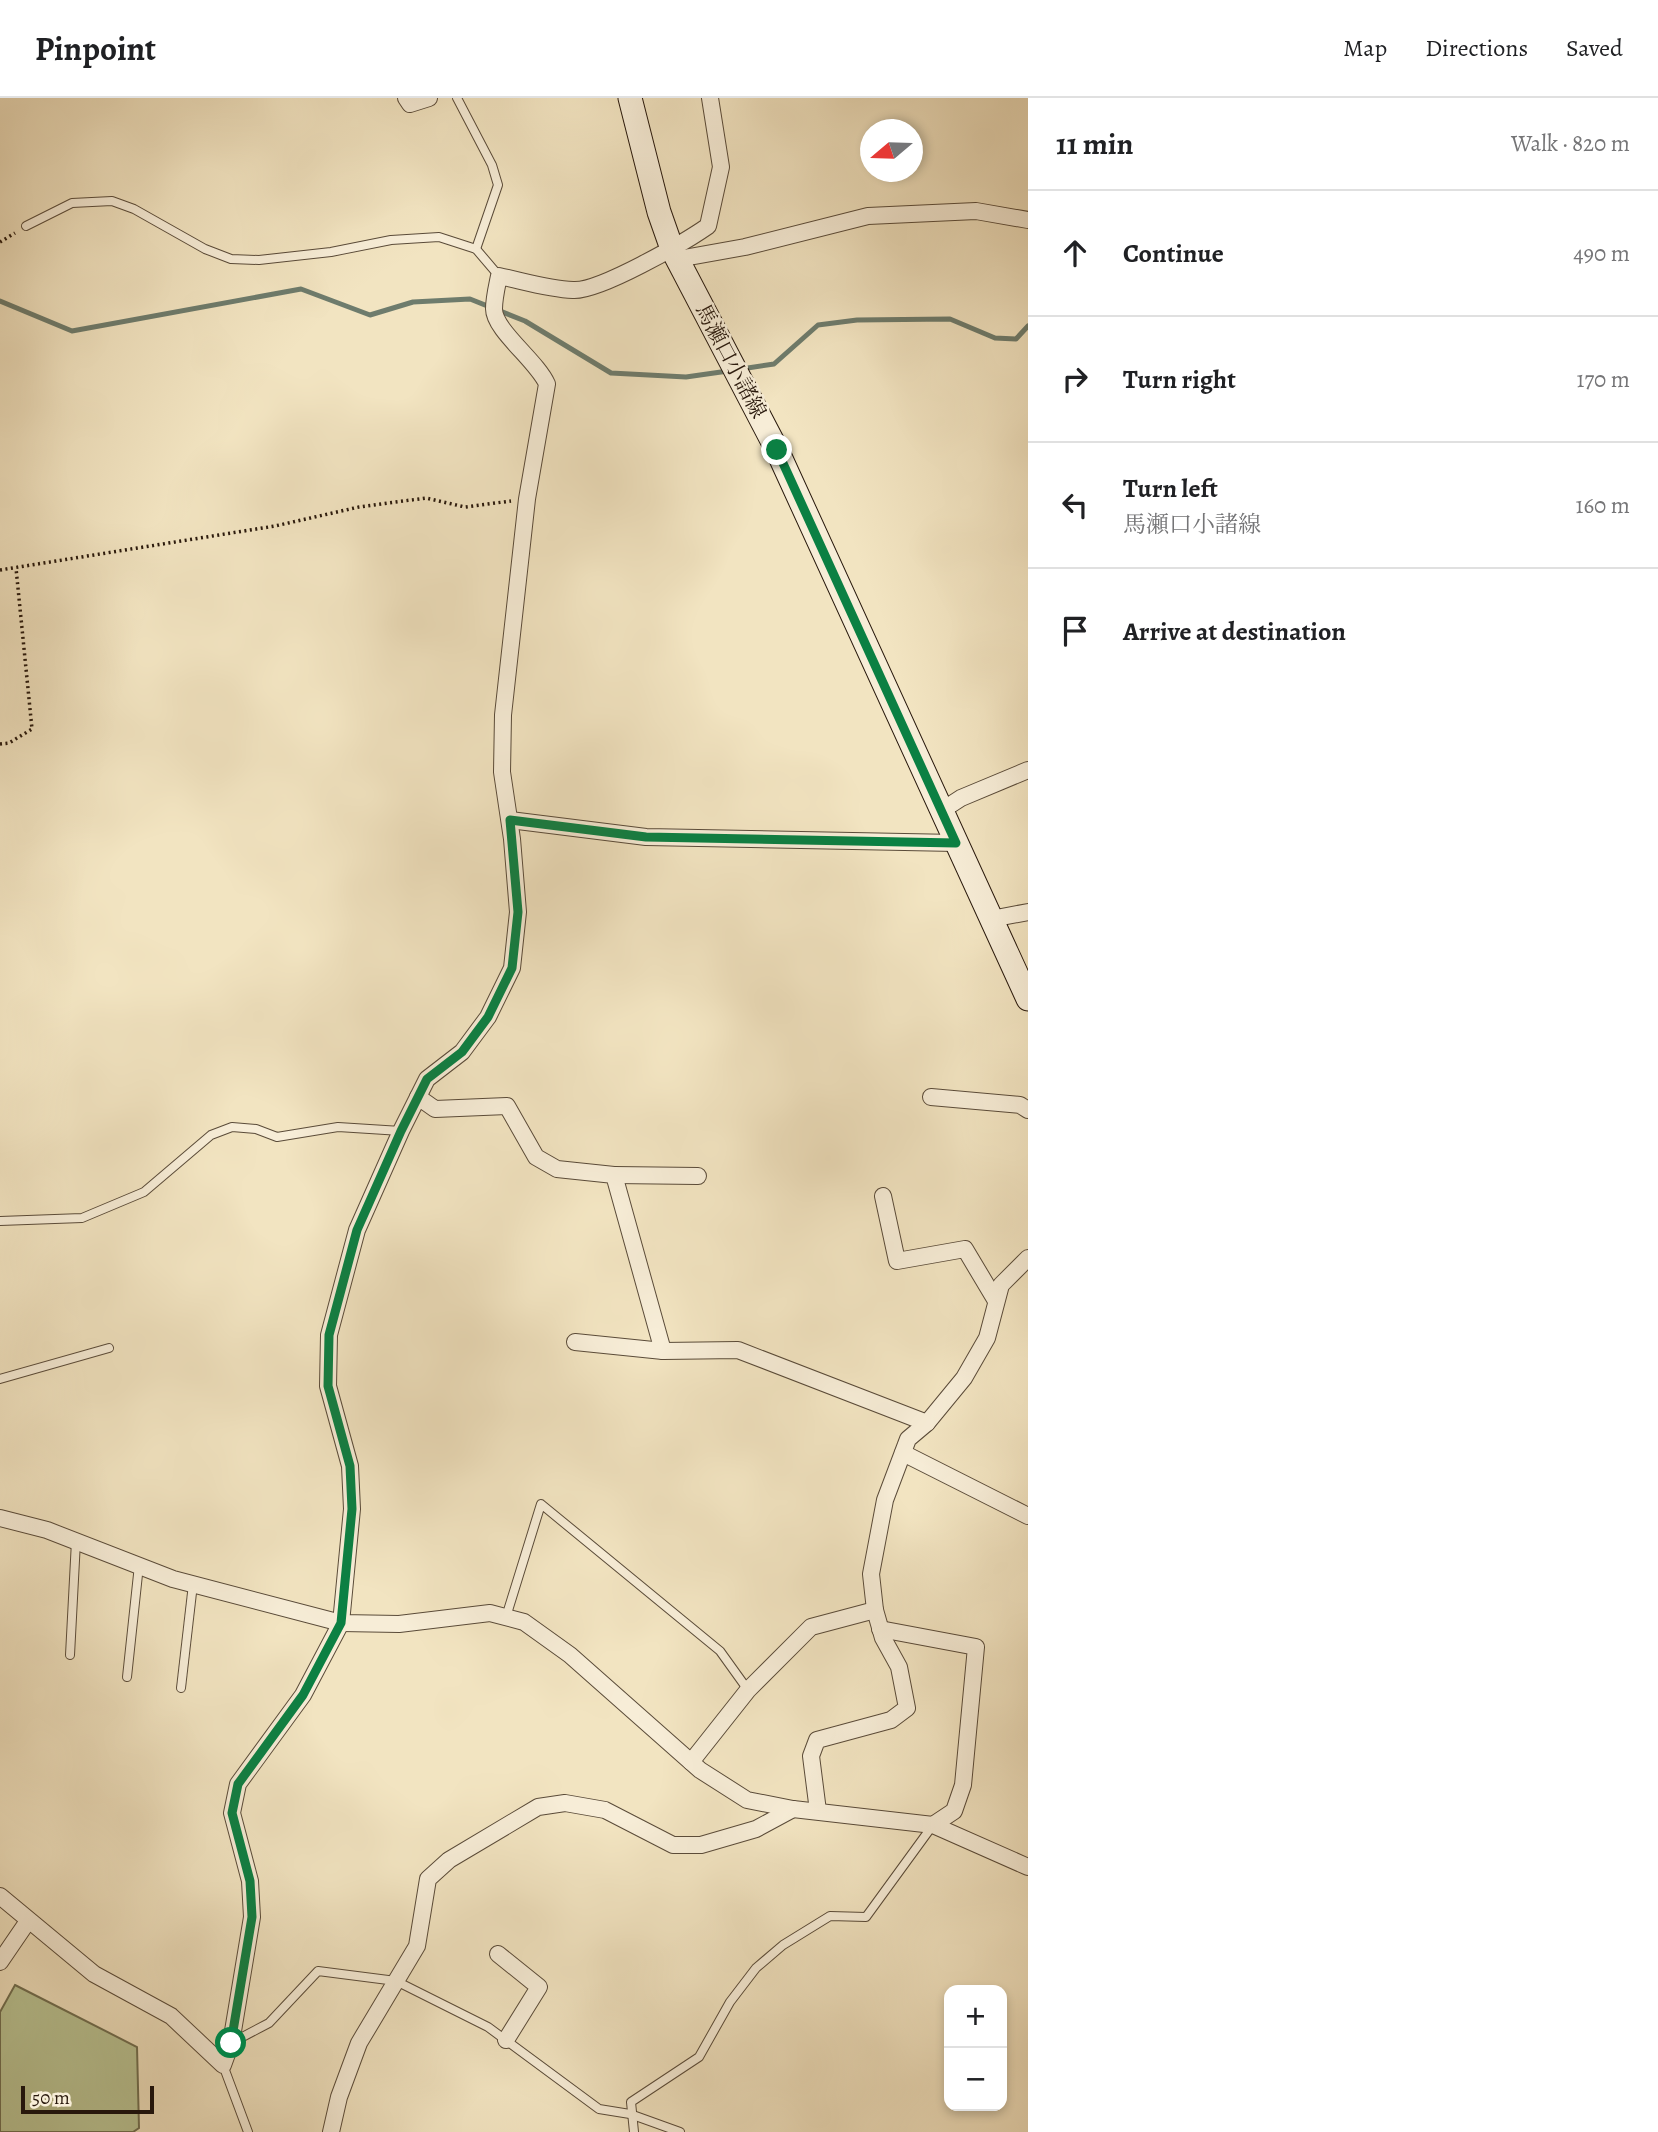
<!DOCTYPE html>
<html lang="en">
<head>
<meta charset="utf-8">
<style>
	body { margin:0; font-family:Alegreya,"Noto Serif JP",serif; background:#f2f2f2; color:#202124 }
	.controls { position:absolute; right:21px; bottom:21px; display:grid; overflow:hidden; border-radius:14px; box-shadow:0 4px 10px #0003 }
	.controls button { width:63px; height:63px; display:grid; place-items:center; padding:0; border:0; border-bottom:2px solid #e0e0e0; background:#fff; color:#202124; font:35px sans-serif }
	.compass { position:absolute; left:860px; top:21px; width:63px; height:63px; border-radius:50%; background:#fff; box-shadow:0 4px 10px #0003; rotate:251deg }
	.scale { position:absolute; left:21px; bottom:18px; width:133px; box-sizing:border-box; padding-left:7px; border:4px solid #28180c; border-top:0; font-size:19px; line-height:24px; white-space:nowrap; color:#28180c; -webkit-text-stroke:5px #f7edd7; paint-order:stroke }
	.stop { position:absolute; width:21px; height:21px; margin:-16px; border:5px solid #0b8043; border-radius:50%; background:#fff }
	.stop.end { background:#0b8043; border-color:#fff; box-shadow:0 2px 7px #0008 }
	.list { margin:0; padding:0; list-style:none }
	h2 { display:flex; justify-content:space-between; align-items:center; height:91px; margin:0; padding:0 28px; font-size:30px }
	h2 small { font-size:23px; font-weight:400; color:#757577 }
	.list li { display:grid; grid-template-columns:46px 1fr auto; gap:21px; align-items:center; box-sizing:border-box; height:126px; padding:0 28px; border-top:2px solid #e0e0e0 }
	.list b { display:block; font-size:26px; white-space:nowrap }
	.list p { margin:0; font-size:23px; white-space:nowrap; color:#757577 }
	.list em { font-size:23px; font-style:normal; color:#757577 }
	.icon { flex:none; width:38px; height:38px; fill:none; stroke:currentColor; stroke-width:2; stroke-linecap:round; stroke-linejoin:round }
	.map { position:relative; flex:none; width:1028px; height:2034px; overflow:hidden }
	header { display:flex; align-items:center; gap:42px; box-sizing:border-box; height:98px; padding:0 35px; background:#fff; border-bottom:2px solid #e0e0e0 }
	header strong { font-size:33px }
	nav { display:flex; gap:38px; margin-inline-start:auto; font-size:24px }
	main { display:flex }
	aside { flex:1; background:#fff }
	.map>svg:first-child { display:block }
</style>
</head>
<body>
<header>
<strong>Pinpoint</strong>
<nav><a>Map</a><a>Directions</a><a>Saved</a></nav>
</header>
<main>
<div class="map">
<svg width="1028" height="2034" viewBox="0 0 1028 2034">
	<rect width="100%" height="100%" fill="#f2e4c1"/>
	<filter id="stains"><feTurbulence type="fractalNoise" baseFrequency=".00286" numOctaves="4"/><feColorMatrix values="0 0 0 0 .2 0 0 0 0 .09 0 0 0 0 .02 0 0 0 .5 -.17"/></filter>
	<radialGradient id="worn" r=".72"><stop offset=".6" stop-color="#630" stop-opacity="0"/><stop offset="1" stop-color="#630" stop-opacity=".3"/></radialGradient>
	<path fill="#b9c494" stroke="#706e50" stroke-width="2" d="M15,1887L137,1949L139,2030L133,2034H0V1914Z"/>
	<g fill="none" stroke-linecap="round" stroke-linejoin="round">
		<g stroke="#6e7c6d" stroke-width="5">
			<path d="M0,203L72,233L301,191L370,217L413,204L470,201L525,223L611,275L686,279L728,273"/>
			<path d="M741,271L774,266L818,227L857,222L950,221L995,240L1016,241L1028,228"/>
		</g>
		<defs>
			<g id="service">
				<path d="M457,0L492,67L498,87L476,151"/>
				<path d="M26,128L72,105L112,103L134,111L205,151L231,161L259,162L331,154L391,142L439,139L476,151L499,178"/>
				<path d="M0,1123L82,1120L144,1094L211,1037L232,1029L256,1031L277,1039L338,1029L401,1033"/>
				<path d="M0,1281L109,1250"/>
				<path d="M506,1519L541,1406L720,1553L748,1592"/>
				<path d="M70,1557L76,1443"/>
				<path d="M127,1579L139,1467"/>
				<path d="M181,1590L193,1486"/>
				<path d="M231,1945L269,1925L318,1873L396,1883L488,1929L599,2011L630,2016L680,2034"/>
				<path d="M223,1967L248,2034"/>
				<path d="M634,2034L631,2004L699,1959L730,1904L756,1870L783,1847L830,1818L866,1819L933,1727"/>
			</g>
			<g id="minor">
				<path d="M406,0L410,6L429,0"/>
				<path d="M678,161L745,149L868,118L976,113L1028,122"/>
				<path d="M941,713L961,700L1028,672"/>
				<path d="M510,722L646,739L956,745"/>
				<path d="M991,821L1028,814"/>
				<path d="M418,999L435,1011L507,1008L536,1059L557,1071L614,1077L663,1253"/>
				<path d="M931,999L1020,1007L1028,1012"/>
				<path d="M614,1077L698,1078"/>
				<path d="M883,1098L897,1163L965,1151L996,1203"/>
				<path d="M575,1244L663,1253L738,1252L927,1325"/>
				<path d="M903,1355L1028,1418"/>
				<path d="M0,1420L47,1432L173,1481L341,1525L399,1526L490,1515L524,1524L570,1557L700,1672L747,1702L793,1711L933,1727L1028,1769"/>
				<path d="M880,1531L976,1549L963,1687L954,1713L933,1727"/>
				<path d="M691,1664L748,1592L811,1529L875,1512"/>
				<path d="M818,1713L811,1658L817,1642L891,1622L907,1610L899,1569L883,1540L875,1512L871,1476L885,1402L908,1341L927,1325L964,1280L987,1240L1001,1187L1028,1160"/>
				<path d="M0,1798L94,1876L171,1918L223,1967L231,1945L252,1819L250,1783L232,1715L238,1686L303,1597L341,1525L352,1411L350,1368L328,1288L329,1237L357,1132L401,1033L427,981L462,954L488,919L512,870L518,814L512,741L502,674L503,617L527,401L547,286C537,263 494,232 494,211C494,200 497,188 499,178C523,183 549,191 573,192C599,194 685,144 708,128L721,69L710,0"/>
				<path d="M498,1856L539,1889L506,1942"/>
				<path d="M0,1864L28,1823"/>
				<path d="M331,2034L339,1999L359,1945L417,1848L428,1781L449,1762L538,1709L565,1705L605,1712L673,1747H701L756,1731L793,1711"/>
			</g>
			<path id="secondary" d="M630,0L659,114L672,151L777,352L1028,901"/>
		</defs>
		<use href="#service" stroke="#5a4b39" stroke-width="10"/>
		<use href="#minor" stroke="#5a4b39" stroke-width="18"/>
		<use href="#secondary" stroke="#28180c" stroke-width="25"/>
		<g stroke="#28180c" stroke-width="3.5" stroke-dasharray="2 3.5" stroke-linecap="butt">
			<path d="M0,144L15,135"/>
			<path d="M0,472L275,428L359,409L426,400L465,409L511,403"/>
			<path d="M0,646L9,645L32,631L16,470"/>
		</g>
		<use href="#service" stroke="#f7edd7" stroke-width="8"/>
		<use href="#minor" stroke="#f7edd7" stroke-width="16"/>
		<use href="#secondary" stroke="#f7edd7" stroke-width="23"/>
	</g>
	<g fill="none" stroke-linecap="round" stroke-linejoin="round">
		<path stroke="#0b8043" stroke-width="9" d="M231,1945L252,1819L250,1783L232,1715L238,1686L303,1597L341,1525L352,1411L350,1368L328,1288L329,1237L357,1132L401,1033L427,981L462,954L488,919L512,870L518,814L510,722L646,739L956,745L777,352"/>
	</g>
	<g text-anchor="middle" stroke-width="5" stroke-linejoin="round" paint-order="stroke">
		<g font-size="21" fill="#28180c" stroke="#f7edd7">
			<text transform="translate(731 263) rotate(62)" y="7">馬瀬口小諸線</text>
		</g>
	</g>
	<rect width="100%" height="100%" filter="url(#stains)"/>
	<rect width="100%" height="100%" fill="url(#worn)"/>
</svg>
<div class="controls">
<button>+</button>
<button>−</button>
</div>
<svg class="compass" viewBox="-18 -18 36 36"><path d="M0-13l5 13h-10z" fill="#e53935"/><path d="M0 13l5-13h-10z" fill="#757577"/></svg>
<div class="scale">50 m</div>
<div class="stop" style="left:231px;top:1945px"></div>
<div class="stop end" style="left:777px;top:352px"></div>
</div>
<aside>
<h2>11 min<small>Walk · 820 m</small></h2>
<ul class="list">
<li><svg class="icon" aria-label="ahead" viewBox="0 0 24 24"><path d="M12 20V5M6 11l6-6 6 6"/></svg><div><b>Continue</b></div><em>490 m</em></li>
<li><svg class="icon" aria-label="right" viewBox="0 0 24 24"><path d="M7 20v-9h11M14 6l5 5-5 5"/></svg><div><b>Turn right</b></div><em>170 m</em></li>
<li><svg class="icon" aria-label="left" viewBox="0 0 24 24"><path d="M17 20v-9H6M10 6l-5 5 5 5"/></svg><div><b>Turn left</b><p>馬瀬口小諸線</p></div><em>160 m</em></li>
<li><svg class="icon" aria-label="arrive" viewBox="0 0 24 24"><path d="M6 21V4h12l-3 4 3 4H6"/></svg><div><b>Arrive at destination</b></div></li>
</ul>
</aside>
</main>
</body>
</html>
